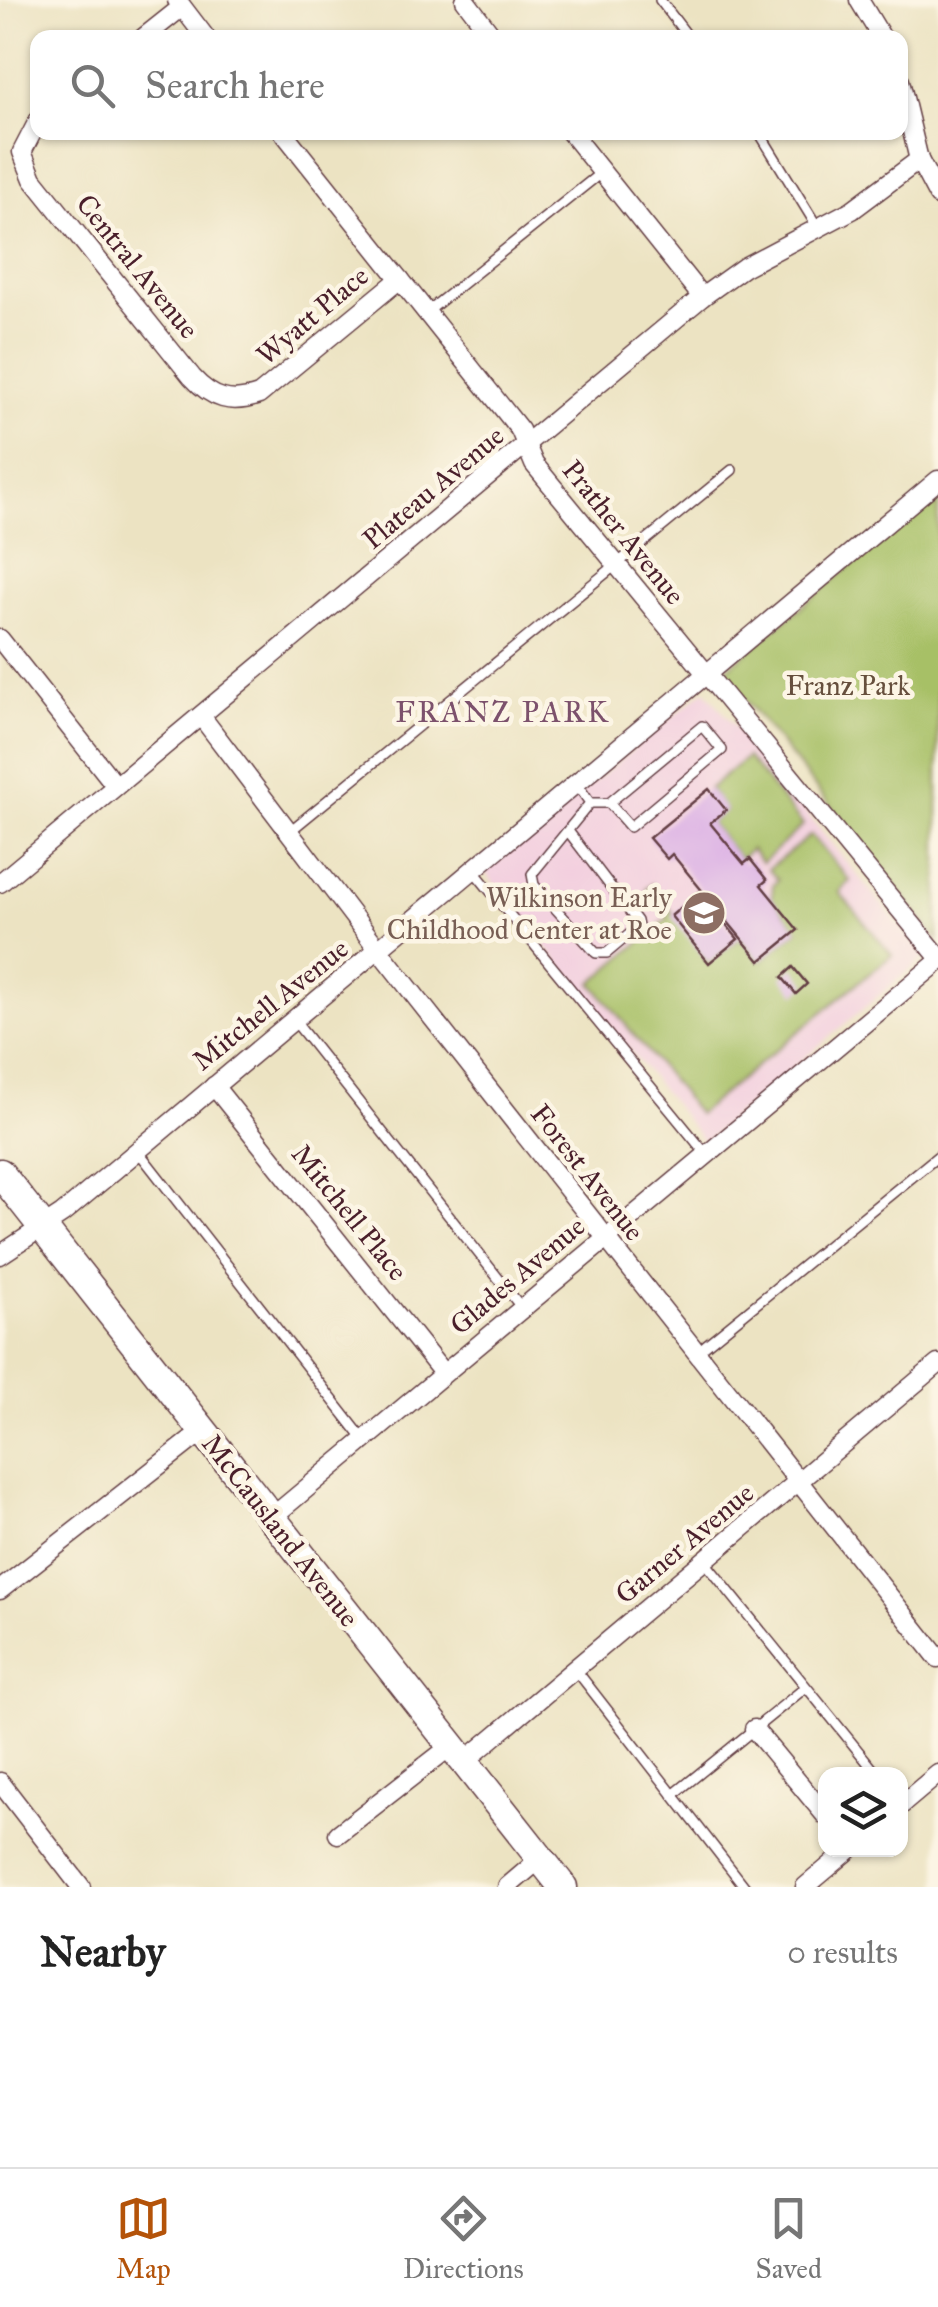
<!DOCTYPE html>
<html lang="en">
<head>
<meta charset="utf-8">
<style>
	body { margin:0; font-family:"IM FELL Great Primer",serif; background:#f2f2f2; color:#222 }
	.controls { position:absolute; right:30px; bottom:30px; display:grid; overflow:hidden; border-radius:20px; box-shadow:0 2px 8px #0004 }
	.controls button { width:90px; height:90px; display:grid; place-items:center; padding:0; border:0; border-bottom:2px solid #e0e0e0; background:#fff; color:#222; font:50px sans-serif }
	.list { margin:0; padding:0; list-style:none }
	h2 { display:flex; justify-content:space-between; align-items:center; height:130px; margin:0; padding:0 40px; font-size:42px }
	h2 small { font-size:32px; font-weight:400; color:#767676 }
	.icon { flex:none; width:55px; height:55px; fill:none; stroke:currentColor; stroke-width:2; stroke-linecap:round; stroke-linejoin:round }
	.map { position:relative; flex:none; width:938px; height:1887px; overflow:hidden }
	.search { position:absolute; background:#fff; box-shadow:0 2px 8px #0004; left:30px; right:30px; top:30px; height:110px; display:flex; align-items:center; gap:25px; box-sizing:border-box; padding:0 35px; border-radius:20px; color:#767676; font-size:38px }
	.sheet { height:280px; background:#fff }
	nav { display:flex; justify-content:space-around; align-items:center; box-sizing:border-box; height:140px; border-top:2px solid #e0e0e0; background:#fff; font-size:28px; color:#767676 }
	nav a { display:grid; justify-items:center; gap:5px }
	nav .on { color:#b45309 }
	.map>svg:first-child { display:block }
</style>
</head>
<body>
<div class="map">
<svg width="938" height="1887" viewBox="0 0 938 1887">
	<rect width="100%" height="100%" fill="#fcf5e5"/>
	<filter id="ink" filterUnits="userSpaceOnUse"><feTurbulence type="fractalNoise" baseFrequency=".01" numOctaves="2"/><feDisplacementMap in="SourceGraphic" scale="20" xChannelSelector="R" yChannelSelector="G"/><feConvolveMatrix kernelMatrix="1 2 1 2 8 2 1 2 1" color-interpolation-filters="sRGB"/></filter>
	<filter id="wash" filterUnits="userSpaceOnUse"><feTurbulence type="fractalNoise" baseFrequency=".0048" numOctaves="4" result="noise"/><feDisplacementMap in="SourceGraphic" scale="40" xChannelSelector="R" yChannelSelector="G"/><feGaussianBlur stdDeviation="2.25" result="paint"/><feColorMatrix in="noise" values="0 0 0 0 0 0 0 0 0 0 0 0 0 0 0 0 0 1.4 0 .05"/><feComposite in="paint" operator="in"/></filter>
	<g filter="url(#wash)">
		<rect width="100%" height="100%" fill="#ece3c2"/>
		<path fill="#f3cfdf" d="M705,690L925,957L704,1142L485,872Z"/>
		<g fill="#a7c066" stroke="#787048" stroke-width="2.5">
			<path d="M938,493V940L723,672Z"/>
			<path d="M747,757L803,825L762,863L751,849L740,859L710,823L725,810L709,789Z"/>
			<path d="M811,835L850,881L839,892L892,955L698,1114L592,983L668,918L646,889L652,884L708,962L741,938L761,961L798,930L772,899L773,885L778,880L768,869Z"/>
		</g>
		<g id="blocks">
			<g fill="#daade5">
				<path d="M709,789L726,810L710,823L744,864L750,859L767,880L761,885L798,930L760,961L672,854L667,859L649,838Z"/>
				<path d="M699,892L738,939L709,963L671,916Z"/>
				<path d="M793,967L807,984L796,994L782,977Z"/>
			</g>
		</g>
	</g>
	<g filter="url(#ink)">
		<use href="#blocks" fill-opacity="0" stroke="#623c42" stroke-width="2.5"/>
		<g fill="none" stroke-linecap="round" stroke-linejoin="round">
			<defs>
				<g id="service">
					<path d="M660,0L689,38"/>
					<path d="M759,132L818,228"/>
					<path d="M427,312L602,172"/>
					<path d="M590,803H609L630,827L722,750L702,726L609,803"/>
					<path d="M290,831L732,470"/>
					<path d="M568,831L637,921L638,927L607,953H596L534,885L532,874L590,803L577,784"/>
					<path d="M473,870L706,1154"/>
					<path d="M293,1019L521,1307"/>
					<path d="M138,1151L364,1440"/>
					<path d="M696,1353L938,1156"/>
					<path d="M705,1562L877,1774"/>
					<path d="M576,1670L745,1887"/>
					<path d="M673,1795L806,1687"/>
				</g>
				<g id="minor">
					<path d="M177,0L206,38"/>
					<path d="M465,0L494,38"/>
					<path d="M859,0L882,38"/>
					<path d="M143,38L182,7"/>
					<path d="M900,81L919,160L938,196"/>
					<path d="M38,121L22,152L33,179L192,377C212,399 231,405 259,395L400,279"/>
					<path d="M283,132L520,430L534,464L938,956"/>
					<path d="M570,132L702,297"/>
					<path d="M0,639L116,786"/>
					<path d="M201,716L378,949L938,1658"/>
					<path d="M0,883L702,297L744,267L852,210L919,160"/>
					<path d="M214,1086L443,1373"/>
					<path d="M0,1255L62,1214L938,480"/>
					<path d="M271,1518L938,962"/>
					<path d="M0,1590L203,1431"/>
					<path d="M754,1729L826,1816"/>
					<path d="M464,1762L938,1364"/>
					<path d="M0,1782L81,1887"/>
					<path d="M900,1806L938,1774"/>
					<path d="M338,1834L451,1746"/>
					<path d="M507,1887L541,1858"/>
					<path d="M805,1887L849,1850"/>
				</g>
				<path id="primary" d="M0,1173L563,1887"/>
			</defs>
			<use href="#service" stroke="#623c42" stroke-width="12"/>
			<use href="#minor" stroke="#623c42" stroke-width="21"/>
			<use href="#primary" stroke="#623c42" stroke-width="31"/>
			<use href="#service" stroke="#fff" stroke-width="9"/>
			<use href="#minor" stroke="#fff" stroke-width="18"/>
			<use href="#primary" stroke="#fff" stroke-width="28"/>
		</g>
	</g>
	<defs>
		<symbol id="school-disc" viewBox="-11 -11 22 22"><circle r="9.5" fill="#8d6e63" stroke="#fcf5e5"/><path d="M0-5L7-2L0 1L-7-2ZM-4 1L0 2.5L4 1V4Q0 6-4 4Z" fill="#fff"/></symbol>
	</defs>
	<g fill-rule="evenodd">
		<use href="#school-disc" x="679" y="888" width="50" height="50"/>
	</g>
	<g text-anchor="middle" stroke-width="9" stroke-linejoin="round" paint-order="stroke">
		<g font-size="28" fill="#4a1f2b" stroke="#fcf5e5">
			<text transform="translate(138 266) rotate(51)" y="10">Central Avenue</text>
			<text transform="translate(312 315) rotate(-40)" y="10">Wyatt Place</text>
			<text transform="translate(433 487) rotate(-40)" y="10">Plateau Avenue</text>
			<text transform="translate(624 532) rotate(51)" y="10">Prather Avenue</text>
			<text transform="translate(270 1004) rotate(-39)" y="10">Mitchell Avenue</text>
			<text transform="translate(588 1172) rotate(52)" y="10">Forest Avenue</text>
			<text transform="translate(350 1212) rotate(51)" y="10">Mitchell Place</text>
			<text transform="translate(517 1275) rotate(-40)" y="10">Glades Avenue</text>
			<text transform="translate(281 1530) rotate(52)" y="10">McCausland Avenue</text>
			<text transform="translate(684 1543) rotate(-40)" y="10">Garner Avenue</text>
		</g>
		<g font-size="28" fill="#664f3d" stroke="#fcf5e5">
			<text x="848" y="695">Franz Park</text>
		</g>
		<g font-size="28" fill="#785e54" stroke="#fcf5e5" text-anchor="end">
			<text x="672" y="907">Wilkinson Early<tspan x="672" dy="32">Childhood Center at Roe</tspan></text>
		</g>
		<g font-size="30" letter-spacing="2.5" fill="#7c516c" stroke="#fcf5e5">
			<text x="503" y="722">FRANZ PARK</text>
		</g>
	</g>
</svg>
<div class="controls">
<button><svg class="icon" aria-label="layers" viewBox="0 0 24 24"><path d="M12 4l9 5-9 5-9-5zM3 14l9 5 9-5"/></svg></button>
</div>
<div class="search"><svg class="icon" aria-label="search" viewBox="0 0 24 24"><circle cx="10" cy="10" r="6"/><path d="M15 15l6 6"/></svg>Search here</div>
</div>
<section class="sheet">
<h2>Nearby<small>0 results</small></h2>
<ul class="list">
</ul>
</section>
<nav>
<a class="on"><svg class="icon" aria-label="map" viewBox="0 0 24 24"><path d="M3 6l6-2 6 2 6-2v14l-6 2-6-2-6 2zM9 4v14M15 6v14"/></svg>Map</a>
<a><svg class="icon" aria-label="directions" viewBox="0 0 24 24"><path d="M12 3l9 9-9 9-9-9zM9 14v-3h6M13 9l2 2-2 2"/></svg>Directions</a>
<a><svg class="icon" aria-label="saved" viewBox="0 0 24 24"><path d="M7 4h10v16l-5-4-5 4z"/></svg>Saved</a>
</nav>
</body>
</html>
